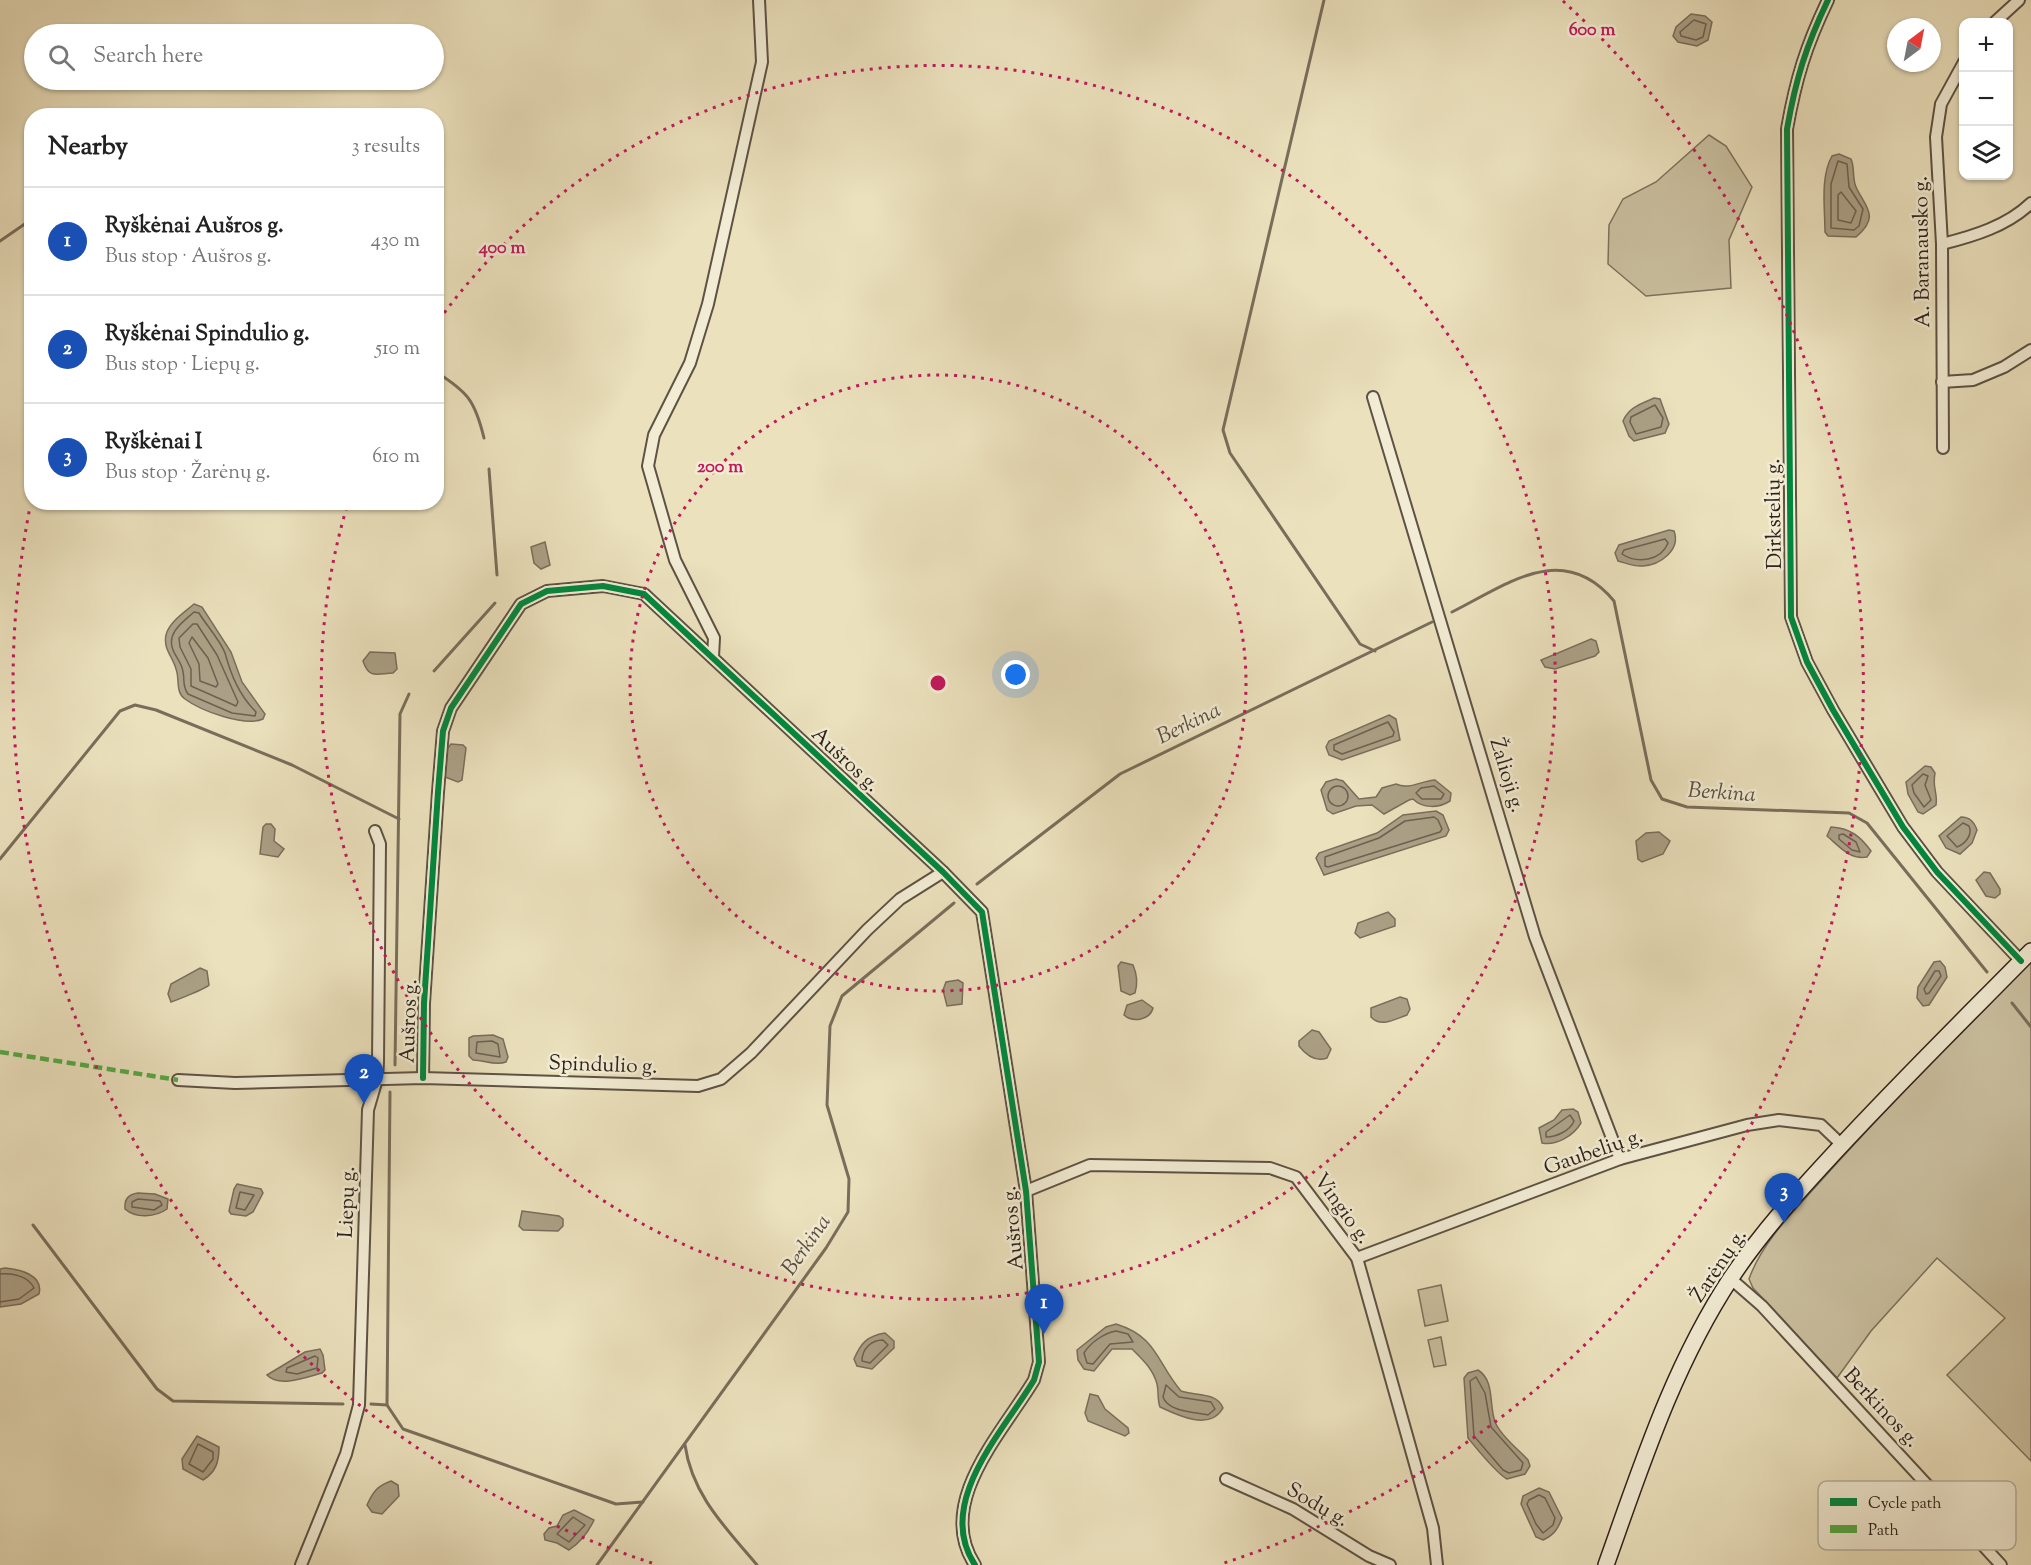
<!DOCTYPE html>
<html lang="en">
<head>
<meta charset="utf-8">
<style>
	body { margin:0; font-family:"Sorts Mill Goudy",serif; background:#f6f6f6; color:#222 }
	.controls { position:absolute; right:18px; top:18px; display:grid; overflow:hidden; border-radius:12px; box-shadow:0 2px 4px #0004 }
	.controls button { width:54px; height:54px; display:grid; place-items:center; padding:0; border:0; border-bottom:2px solid #e0e0e0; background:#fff; color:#222; font:30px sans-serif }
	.compass { position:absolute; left:1887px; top:18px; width:54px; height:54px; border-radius:50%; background:#fff; box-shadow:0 2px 4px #0004; rotate:32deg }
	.you { position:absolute; left:1016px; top:675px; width:21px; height:21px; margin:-15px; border:4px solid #fff; border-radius:50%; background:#1a73e8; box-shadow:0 0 0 9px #1a73e833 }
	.badge { display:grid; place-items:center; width:39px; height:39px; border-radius:50%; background:#2563eb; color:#fff; font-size:20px; font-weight:700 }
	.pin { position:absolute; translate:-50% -50px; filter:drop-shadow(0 2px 3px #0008) }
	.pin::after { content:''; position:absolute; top:32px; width:21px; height:18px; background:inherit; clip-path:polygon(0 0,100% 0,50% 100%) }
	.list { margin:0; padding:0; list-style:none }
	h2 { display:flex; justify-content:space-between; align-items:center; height:78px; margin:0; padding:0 24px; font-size:26px }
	h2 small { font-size:20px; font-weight:400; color:#767676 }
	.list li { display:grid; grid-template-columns:39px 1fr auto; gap:18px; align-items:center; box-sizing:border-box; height:108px; padding:0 24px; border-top:2px solid #e0e0e0 }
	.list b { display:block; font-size:22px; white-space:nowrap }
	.list p { margin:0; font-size:20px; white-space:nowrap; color:#767676 }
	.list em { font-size:20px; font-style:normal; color:#767676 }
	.icon { flex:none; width:33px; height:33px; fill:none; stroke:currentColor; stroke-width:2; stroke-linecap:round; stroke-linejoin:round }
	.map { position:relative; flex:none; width:2031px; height:1565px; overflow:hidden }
	.search { position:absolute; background:#fff; box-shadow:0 2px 4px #0004; left:24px; top:24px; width:420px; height:66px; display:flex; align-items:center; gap:15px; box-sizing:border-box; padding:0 21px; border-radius:33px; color:#767676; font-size:22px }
	.panel { position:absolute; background:#fff; box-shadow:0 2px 4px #0004; left:24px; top:108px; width:420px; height:402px; border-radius:24px }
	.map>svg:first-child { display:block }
</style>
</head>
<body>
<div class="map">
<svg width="2031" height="1565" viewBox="0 0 2031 1565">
	<rect width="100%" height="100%" fill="#ebe1bd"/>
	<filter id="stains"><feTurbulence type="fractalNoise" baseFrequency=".00333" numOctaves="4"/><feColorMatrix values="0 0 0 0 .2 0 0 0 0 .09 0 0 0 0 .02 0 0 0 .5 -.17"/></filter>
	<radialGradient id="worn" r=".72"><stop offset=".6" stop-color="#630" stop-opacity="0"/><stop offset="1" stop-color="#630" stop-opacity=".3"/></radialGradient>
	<g fill="#cbc1a1" stroke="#7c725e" stroke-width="1.5">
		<path d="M1709,135L1726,146L1752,187L1729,240L1731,288L1646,296L1608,264L1609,225L1623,199L1656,182Z"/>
		<path d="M2031,960V1461L1947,1375L2005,1318L1937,1258L1871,1331L1837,1378L1753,1288L1749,1279C1762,1242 1794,1211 1819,1183C1887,1106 1960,1034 2031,960Z"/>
		<path d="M1441,1285L1448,1321L1425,1326L1418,1290Z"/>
		<path d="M1441,1337L1446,1365L1434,1367L1428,1340Z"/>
	</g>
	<g fill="#aba086" stroke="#796e5b" stroke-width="1.5">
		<path d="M1691,14L1705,16L1712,22L1708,40L1697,46L1678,42L1673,36L1676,27Z"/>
		<path d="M1839,154L1851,159C1855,168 1852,178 1856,187C1865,207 1881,216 1856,237L1828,236L1825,232C1825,209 1820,177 1832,156Z"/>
		<path d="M1654,398L1660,399L1669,424L1665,433L1634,441L1629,436L1623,421C1629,407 1641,404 1654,398Z"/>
		<path d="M1669,530L1674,531C1681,550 1660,565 1643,566C1635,567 1626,563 1618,561L1615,553L1619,545Z"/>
		<path d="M545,542L550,565L541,569L534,563L531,547Z"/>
		<path d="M194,604L202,607L231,652L242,682L265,714L263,719C245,727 201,711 185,699C175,692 180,679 176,669C173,657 163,649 166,635C169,622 185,612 194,604Z"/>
		<path d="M1591,639L1596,641L1599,652L1595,656L1555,669L1545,667L1541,660Z"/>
		<path d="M370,652L395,653L397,669L393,673C376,674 369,679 363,661Z"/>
		<path d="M1389,715L1396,719L1400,740L1342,760L1329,755L1326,747L1329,741Z"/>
		<path d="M451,744L463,745L466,748L462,780L458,782L445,777L447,749Z"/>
		<path d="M1925,766L1931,767L1935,773C1932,788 1938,793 1936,805L1923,814L1918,812L1908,794L1906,782Z"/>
		<path d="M1336,779L1343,781L1359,799L1376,797L1382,788L1396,784C1409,790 1421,781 1435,780L1451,793L1450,801C1439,808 1423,809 1413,799L1409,800L1384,814L1372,805L1356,806L1333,814L1327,810L1321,790L1326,782Z"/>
		<path d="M1436,811L1443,815L1449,830L1446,836L1324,875L1316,858L1319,853L1377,833L1403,815Z"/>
		<path d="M1961,817C1970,817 1974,822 1977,830L1972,843L1960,854L1946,848L1939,836Z"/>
		<path d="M266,824H271L275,829L274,841L284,849L278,857L260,854L263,827Z"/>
		<path d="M1831,827C1850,828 1860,836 1871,851L1867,857C1850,860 1840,847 1827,836Z"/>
		<path d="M1659,832L1670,841L1663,854L1642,862L1638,859L1636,841L1646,833Z"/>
		<path d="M1984,872L1990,873L2000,889V894L1995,898L1986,896L1976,880Z"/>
		<path d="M1388,912L1395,919V926L1360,938L1355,933L1358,923Z"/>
		<path d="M1940,961L1945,967L1947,977L1929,1005L1923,1006L1917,998L1918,987L1934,962Z"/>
		<path d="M1121,962L1133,965C1137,974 1138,983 1135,993L1130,995L1121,991L1118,966Z"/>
		<path d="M200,968L207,971L209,985C207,988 177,1000 171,1002L168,994L171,984Z"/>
		<path d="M958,980L963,983L962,1004L947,1006L943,990L946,982Z"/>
		<path d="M1400,997L1407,999L1410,1009L1407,1015C1395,1019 1381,1028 1371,1017V1008Z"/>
		<path d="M1142,1000L1153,1008C1150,1020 1133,1023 1124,1015L1127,1005Z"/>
		<path d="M1312,1030L1319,1032L1331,1049L1327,1058C1316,1062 1306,1055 1299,1046V1041Z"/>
		<path d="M493,1035L503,1039L508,1057L506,1062C495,1066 484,1060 473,1060L469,1056V1038L473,1036Z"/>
		<path d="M1573,1109L1578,1112L1581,1123C1574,1135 1557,1146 1542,1143L1539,1128L1554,1120L1562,1110Z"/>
		<path d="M237,1184L261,1189L263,1193L253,1212L246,1216L231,1214L229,1211L234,1189Z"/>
		<path d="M138,1193L155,1194L168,1199L167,1209C156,1217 136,1219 125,1209C124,1199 129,1194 138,1193Z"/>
		<path d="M522,1211L559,1216L563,1219V1226L558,1231L523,1230L519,1226Z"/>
		<path d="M5,1268C19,1269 44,1275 39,1294L21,1304L0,1307V1269Z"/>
		<path d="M1116,1324C1158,1337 1156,1362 1181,1391C1196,1396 1217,1392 1223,1408C1210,1431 1179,1416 1160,1407C1157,1399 1159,1392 1157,1384C1153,1369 1143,1360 1132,1349H1112L1094,1371L1084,1369L1078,1360L1077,1350L1106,1327Z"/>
		<path d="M885,1333L894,1341V1348L872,1369L857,1366L854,1359C861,1343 867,1336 885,1333Z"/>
		<path d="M320,1349L323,1355L325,1370L322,1373C307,1377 279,1388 267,1375L305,1352Z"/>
		<path d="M1478,1370C1496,1381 1488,1408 1496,1424C1502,1437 1519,1450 1528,1460L1530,1466L1525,1474L1507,1479C1496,1473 1477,1449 1468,1438L1464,1378L1468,1373Z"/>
		<path d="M1090,1394L1098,1396L1105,1409L1128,1428L1129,1433L1125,1436L1088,1421L1085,1413Z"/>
		<path d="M197,1436L219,1447C219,1462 216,1472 203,1480L183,1469L182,1459Z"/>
		<path d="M391,1481L398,1485L399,1496L382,1514L372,1512L367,1505C373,1492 377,1486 391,1481Z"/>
		<path d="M1539,1488L1549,1492L1562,1518C1558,1529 1554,1535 1543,1540L1536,1537L1521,1504L1523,1496Z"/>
		<path d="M574,1510L594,1520C588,1533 581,1542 569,1550L557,1543L545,1540L544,1534L549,1528L557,1526L563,1515Z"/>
	</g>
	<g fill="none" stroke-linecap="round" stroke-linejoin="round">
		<g stroke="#6c6150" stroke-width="1.5">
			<path d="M1694,20L1706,24L1703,37L1696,40L1681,36L1680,32Z"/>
			<path d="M1838,161L1847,164L1849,187L1863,209L1859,226L1854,230L1831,228V184Z"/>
			<path d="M1841,192L1856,211L1851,223L1838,220V195Z"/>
			<path d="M1655,405L1663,418L1661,427L1636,434L1630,422L1631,417Z"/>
			<path d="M1665,539L1668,543C1661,561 1637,564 1622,554L1624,550Z"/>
			<path d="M194,612L199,613C206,625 220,640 225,653C231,675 239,695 256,712L255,716L232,713L188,694C182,686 185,681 183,672C182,663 176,658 173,650C166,633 183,622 194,612Z"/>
			<path d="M193,624H197L217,655L238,702L236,706L191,686V669L180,647L179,638Z"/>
			<path d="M192,637L208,658L218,684L216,687L200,681L199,664L189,643Z"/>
			<path d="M1388,722L1394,732L1393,736L1342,754L1334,750V745Z"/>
			<path d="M1923,774L1928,776L1925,785L1931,800L1924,807L1914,793L1912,785Z"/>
			<circle cx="1338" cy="796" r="10"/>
			<path d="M1434,786L1444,794L1441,799H1422L1416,793L1421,788Z"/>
			<path d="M1434,817L1438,820L1442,829L1440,832L1328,867L1325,866V857L1379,838L1405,821Z"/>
			<path d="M1963,823L1969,826C1973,835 1965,844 1957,847L1947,836Z"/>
			<path d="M1843,834L1856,842L1860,852L1852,850L1839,839V835Z"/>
			<path d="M1935,971H1939L1941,976L1929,993L1926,994L1924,989Z"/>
			<path d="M492,1041L498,1044L500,1057L476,1053L477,1042Z"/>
			<path d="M1570,1115L1574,1121C1570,1131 1556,1137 1546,1137V1132Z"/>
			<path d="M240,1192L254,1195L245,1210L236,1208Z"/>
			<path d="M138,1199L160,1201L162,1205L154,1210L132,1207V1202Z"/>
			<path d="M0,1274C13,1273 28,1276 34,1288L19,1299L0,1302"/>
			<path d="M1116,1331L1128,1334L1133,1342L1110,1344L1093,1364L1087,1363L1084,1353C1090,1343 1104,1333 1116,1331Z"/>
			<path d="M883,1340L888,1345L870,1363L862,1361C862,1349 871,1340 883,1340Z"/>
			<path d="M315,1356L318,1358L317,1368L297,1374L286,1372L287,1368Z"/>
			<path d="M1476,1377L1485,1393L1491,1427L1523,1463L1521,1470L1509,1473L1503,1470L1474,1436L1470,1381Z"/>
			<path d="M1166,1385L1179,1397L1211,1402L1215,1409L1208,1415C1195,1412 1168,1412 1163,1397Z"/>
			<path d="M198,1444L213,1452V1459L203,1472L189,1464Z"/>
			<path d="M1539,1495L1545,1498L1555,1518L1553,1525L1543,1533L1536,1524L1527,1504L1529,1500Z"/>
			<path d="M573,1517L585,1525L569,1542L557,1534Z"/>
		</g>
		<g stroke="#796e5b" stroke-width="3">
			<path d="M1324,0L1223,430L1230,453L1360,644L1375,651"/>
			<path d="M0,241L32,219"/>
			<path d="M436,372C468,392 475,401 484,438"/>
			<path d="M489,469L497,575"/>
			<path d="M1452,612C1508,584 1563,540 1614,601L1651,780L1662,799L1687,807L1849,813L1867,823L1987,972"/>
			<path d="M434,671L495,603"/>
			<path d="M0,859L120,711L135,705L156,710L292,765L399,819"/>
			<path d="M977,884L1120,774L1432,622"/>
			<path d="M2012,1003L2031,1027"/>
			<path d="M395,1065L400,714L409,694"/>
			<path d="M390,1092L387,1405L403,1429L616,1504L643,1502"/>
			<path d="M33,1225L157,1389L173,1401L343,1404"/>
			<path d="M371,1404L387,1405"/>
			<path d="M685,1445C692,1495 726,1528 757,1565"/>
			<path d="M597,1565L826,1248L848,1212L849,1179L827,1105L830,1026L842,996L954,903"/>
		</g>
		<defs>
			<g id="street">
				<path d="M1828,0C1806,46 1796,78 1787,129L1791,617L1807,662L1833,710L1903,827L1937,872L2021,961"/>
				<path d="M1995,22L2019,0"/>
				<path d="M1942,244C1974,236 2007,226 2031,203"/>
				<path d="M1942,382L1973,380L2004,367L2031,350"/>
				<path d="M1373,397L1535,937L1620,1159"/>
				<path d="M1943,448L1942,244L1936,137L1941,104L1964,62"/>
				<path d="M713,657L714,638L675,560L648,466L654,435L690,363L708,304L762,62L759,0"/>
				<path d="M423,1078L424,1003L438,792L443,731L451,708L521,604L547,591L603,586L644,594L943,872L982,912L1026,1191L1039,1362L1034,1380C1003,1432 934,1503 975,1565"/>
				<path d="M178,1080L235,1083L423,1078L698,1086L721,1079L751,1053L867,930L900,899L943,872"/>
				<path d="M1026,1191L1090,1165L1270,1168L1296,1177L1357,1258L1433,1528L1437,1565"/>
				<path d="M1357,1258L1620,1159L1747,1125L1779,1120L1821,1125L1842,1145"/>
				<path d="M1731,1279L1762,1306L2001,1565"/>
				<path d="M1226,1479L1293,1509L1369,1556L1390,1565"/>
				<path d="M301,1565L346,1454L359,1405L368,1110L377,1079L378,1062L380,844L375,831"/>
			</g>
			<path id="secondary" d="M1606,1565C1641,1467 1673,1366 1731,1278C1762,1231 1800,1190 1838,1149C1901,1081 1966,1017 2031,951"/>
		</defs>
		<use href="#street" stroke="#5d5244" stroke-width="14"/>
		<use href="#secondary" stroke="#2e221b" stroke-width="18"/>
		<use href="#street" stroke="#f2ecd4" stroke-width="10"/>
		<use href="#secondary" stroke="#f2ecd4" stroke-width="15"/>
		<path stroke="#54aa43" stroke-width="4.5" stroke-dasharray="9 4.5" stroke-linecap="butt" d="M0,1052L178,1080"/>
		<defs>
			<g id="cycleway">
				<path d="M1828,0C1806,46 1796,78 1787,129L1791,617L1807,662L1833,710L1903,827L1937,872L2021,961"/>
				<path d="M423,1078L424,1003L438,792L443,731L451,708L521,604L547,591L603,586L644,594L943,872L982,912L1026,1191L1039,1362L1034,1380C1003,1432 934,1503 975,1565"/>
			</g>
		</defs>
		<use href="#cycleway" stroke="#f2ecd4" stroke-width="10"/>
		<use href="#cycleway" stroke="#00873e" stroke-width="6"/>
	</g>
	<g fill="none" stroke="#c2185b" stroke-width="3" stroke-dasharray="3 6">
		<circle cx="938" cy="683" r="308"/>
		<path d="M439 320A617 617 0 1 1 348 503"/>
		<path d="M652 1563A925 925 0 0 1 30 507M1563 1A925 925 0 0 1 1224 1563"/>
	</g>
	<g text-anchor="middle" stroke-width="5" stroke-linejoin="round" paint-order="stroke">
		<g font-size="21" fill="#2e221b" stroke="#f2ecd4">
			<text transform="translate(1921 252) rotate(-91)" y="7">A. Baranausko g.</text>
			<text transform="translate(1773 514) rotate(-91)" y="7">Dirkstelių g.</text>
			<text transform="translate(846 759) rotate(43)" y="7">Aušros g.</text>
			<text transform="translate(1508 775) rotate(73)" y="7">Žalioji g.</text>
			<text transform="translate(408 1021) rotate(-88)" y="7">Aušros g.</text>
			<text transform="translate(603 1064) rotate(2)" y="7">Spindulio g.</text>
			<text transform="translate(1593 1151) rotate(-19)" y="7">Gaubelių g.</text>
			<text transform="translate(346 1202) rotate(-88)" y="7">Liepų g.</text>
			<text transform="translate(1343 1208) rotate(54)" y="7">Vingio g.</text>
			<text transform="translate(1012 1228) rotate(-95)" y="7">Aušros g.</text>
			<text transform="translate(1718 1265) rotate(-56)" y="7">Žarėnų g.</text>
			<text transform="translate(1882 1407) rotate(47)" y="7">Berkinos g.</text>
			<text transform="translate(1318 1504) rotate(30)" y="7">Sodų g.</text>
		</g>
		<g font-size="22" font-style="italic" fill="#5a4e40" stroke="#f2ecd4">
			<text transform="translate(1188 722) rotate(-26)" y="8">Berkina</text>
			<text transform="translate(1722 791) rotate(4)" y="8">Berkina</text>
			<text transform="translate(805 1244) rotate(-55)" y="8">Berkina</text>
		</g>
	</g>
	<rect x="1818" y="1481" width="198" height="69" rx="9" fill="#f2ecd4" stroke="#b7af9c" stroke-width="1.5"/>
	<rect x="1830" y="1498" width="27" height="8" fill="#00873e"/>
	<rect x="1830" y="1525" width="27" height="8" fill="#54aa43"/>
	<g font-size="16" fill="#2e221b">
		<text x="1868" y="1508">Cycle path</text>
		<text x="1868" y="1535">Path</text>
	</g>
	<circle cx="938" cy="683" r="9" fill="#c2185b" stroke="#f2ecd4" stroke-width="3"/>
	<g font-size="18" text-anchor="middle" font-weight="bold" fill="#c2185b" stroke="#f2ecd4" stroke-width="5" stroke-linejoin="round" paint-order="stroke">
		<text x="1592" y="35">600 m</text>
		<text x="502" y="253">400 m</text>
		<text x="720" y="472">200 m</text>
	</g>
	<rect width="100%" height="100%" filter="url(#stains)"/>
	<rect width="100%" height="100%" fill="url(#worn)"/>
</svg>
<div class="controls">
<button>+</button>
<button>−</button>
<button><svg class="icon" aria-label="layers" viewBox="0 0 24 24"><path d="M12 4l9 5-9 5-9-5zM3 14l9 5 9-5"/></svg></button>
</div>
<svg class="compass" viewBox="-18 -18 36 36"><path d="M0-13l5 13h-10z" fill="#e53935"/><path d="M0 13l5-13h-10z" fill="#767676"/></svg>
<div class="you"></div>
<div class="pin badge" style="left:1044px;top:1334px;background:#1a4fb4">1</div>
<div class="pin badge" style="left:364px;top:1104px;background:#1a4fb4">2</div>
<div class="pin badge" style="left:1784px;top:1223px;background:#1a4fb4">3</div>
<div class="search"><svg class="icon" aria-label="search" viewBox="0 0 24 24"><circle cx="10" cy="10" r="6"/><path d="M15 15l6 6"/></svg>Search here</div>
<section class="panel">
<h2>Nearby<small>3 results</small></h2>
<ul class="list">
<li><span class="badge" style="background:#1a4fb4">1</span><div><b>Ryškėnai Aušros g.</b><p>Bus stop · Aušros g.</p></div><em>430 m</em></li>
<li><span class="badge" style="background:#1a4fb4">2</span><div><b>Ryškėnai Spindulio g.</b><p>Bus stop · Liepų g.</p></div><em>510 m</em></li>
<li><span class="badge" style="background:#1a4fb4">3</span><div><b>Ryškėnai I</b><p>Bus stop · Žarėnų g.</p></div><em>610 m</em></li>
</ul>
</section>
</div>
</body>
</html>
